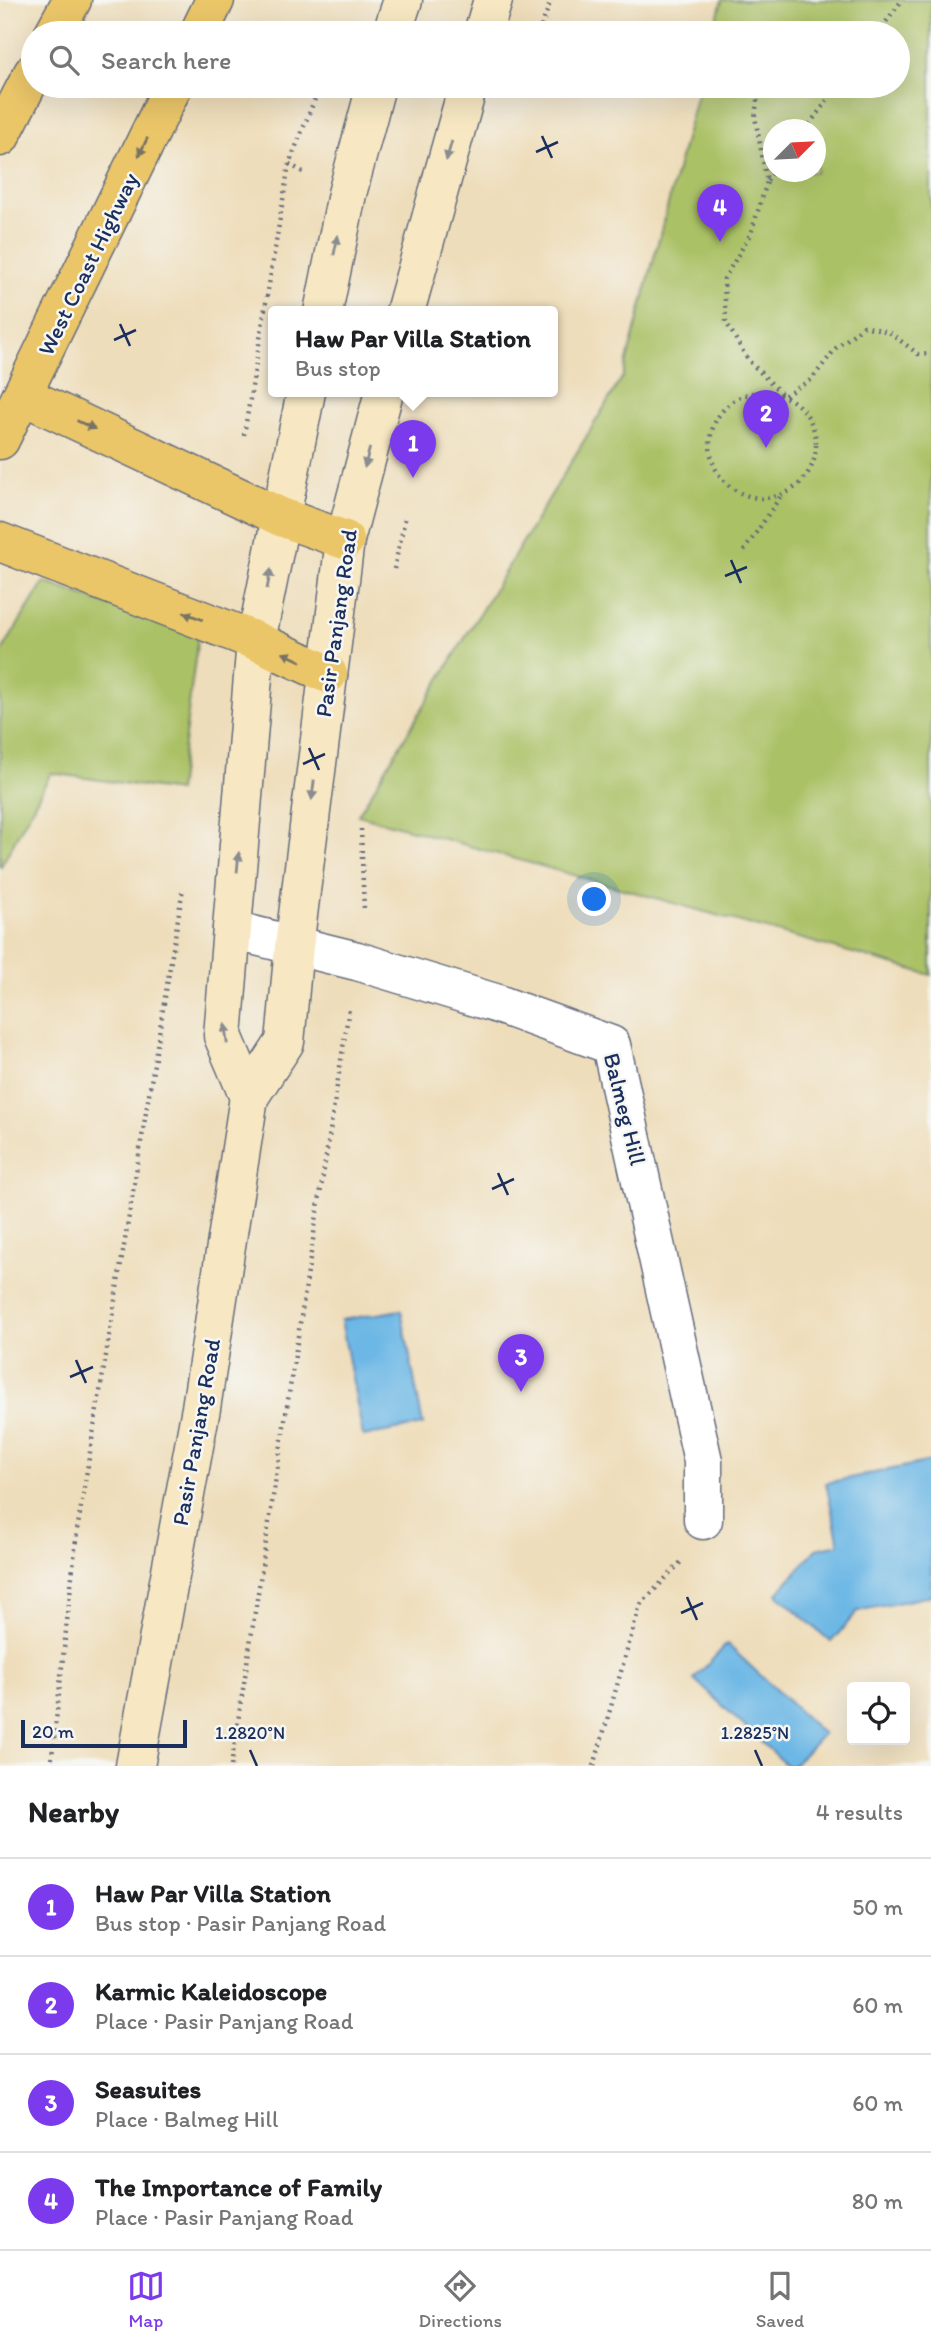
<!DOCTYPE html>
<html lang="en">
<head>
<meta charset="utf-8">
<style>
	body { margin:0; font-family:Itim,sans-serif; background:#f2f2f2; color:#202124 }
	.controls { position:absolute; right:21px; bottom:21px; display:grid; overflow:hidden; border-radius:7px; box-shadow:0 7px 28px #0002 }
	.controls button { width:63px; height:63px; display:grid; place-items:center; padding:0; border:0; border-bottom:2px solid #e0e0e0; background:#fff; color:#202124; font:35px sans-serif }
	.compass { position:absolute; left:763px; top:119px; width:63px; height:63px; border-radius:50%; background:#fff; box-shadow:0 7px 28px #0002; rotate:66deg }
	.scale { position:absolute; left:21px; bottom:18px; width:166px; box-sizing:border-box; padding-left:7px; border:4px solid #1b2f5e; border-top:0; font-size:19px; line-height:24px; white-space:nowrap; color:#1b2f5e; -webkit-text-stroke:5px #f6f6f2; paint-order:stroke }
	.you { position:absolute; left:595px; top:900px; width:24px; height:24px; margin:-18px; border:5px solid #fff; border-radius:50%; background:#1a73e8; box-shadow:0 0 0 10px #1a73e833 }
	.badge { display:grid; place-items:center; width:46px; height:46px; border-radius:50%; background:#7c3aed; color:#fff; font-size:23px; font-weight:700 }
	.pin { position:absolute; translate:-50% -58px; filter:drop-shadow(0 2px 4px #0008) }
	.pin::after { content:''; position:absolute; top:37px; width:24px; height:21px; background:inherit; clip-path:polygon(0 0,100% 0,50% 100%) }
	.popup { position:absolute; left:268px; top:306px; width:290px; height:91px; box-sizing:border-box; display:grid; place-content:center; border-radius:7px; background:#fff; filter:drop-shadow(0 2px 5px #0005); font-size:23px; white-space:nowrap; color:#757577 }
	.popup b { font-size:26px; color:#202124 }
	.popup::after { content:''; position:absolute; left:50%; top:100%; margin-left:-14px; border:14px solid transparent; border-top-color:#fff }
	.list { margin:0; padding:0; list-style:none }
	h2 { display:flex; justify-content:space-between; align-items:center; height:91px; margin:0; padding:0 28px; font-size:30px }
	h2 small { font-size:23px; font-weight:400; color:#757577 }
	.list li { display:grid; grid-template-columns:46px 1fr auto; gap:21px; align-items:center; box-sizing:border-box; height:98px; padding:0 28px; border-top:2px solid #e0e0e0 }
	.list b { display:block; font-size:26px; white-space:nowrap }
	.list p { margin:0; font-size:23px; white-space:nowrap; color:#757577 }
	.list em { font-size:23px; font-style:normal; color:#757577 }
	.icon { flex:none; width:38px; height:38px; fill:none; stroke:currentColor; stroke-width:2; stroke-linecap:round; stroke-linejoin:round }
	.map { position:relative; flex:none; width:931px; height:1766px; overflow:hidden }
	.search { position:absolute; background:#fff; box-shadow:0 7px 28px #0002; left:21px; right:21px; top:21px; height:77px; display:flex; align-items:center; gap:18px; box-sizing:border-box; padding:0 24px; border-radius:38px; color:#757577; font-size:26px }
	.sheet { height:483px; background:#fff }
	nav { display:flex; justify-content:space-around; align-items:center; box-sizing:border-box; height:98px; border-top:2px solid #e0e0e0; background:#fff; font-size:19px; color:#757577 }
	nav a { display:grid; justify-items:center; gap:4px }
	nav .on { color:#7c3aed }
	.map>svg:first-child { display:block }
</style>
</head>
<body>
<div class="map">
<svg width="931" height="1766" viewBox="0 0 931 1766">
	<rect width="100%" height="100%" fill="#f6f6f2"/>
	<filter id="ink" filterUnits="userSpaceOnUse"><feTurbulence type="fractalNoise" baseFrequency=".0143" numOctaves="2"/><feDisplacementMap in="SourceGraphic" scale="14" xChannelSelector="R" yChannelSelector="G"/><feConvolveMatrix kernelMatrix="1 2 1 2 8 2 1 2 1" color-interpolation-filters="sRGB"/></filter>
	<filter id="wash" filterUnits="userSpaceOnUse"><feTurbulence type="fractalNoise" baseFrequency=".00686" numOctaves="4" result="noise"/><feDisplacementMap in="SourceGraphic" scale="28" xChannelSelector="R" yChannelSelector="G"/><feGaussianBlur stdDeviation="1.57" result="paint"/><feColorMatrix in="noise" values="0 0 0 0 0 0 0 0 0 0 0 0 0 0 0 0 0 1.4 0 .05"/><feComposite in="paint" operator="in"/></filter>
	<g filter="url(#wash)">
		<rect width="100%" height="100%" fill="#eeddba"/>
		<g fill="#abc166" stroke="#637862" stroke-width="2" fill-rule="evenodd">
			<path d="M722,0H931V975L358,815L623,376L699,86H898V33H713ZM774,130H816V172H774Z"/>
			<path d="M44,582L198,636L178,791L51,773L0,868V654Z"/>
		</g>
		<g fill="#6cb7e5" stroke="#4473a2" stroke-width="2">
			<path d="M401,1310L423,1425L363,1436L341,1320Z"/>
			<path d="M931,1461V1596L858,1611L831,1642L777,1594L816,1549L839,1544L826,1483Z"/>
			<path d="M727,1644L823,1734L793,1766H787L694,1679Z"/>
		</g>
	</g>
	<g filter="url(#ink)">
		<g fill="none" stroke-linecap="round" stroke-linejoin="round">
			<defs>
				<path id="street" d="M232,930L357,961L495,1003L611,1045L703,1461V1520"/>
				<g id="secondary">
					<path d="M392,33L403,0"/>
					<path d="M483,33L493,0"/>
					<path d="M323,312L347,194L376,86"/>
					<path d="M405,312L468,86"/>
					<path d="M249,1097L223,1036L256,641L306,392"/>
					<path d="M135,1766L201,1408L249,1097L285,1042L294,947L345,540L384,392"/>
				</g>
				<g id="highway">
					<path d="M54,33L72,0"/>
					<path d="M199,33L215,0"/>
					<path d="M0,137L33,73"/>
					<path d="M24,396L281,517L345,540"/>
					<path d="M0,440L173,86"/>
					<path d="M0,542L256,641L328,674"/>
				</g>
			</defs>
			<use href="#street" stroke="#656c7e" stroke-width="41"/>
			<use href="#secondary" stroke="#656c7e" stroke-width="41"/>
			<use href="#highway" stroke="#656c7e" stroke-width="41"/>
			<g stroke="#656c7e" stroke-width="4.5" stroke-dasharray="2 5" stroke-linecap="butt">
				<path d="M539,33L551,0"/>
				<path d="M878,33L902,0"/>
				<path d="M759,86L755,117L767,182L751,233L724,279L726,322L748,360L784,396L812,379L836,348L864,326L889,332L918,354L931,353"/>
				<path d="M805,130L838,86"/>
				<path d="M303,172L289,164L320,86"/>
				<path d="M767,181L774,172"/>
				<circle cx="763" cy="445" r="53"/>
				<path d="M244,435L289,164"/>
				<path d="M744,551L780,497"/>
				<path d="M394,569L405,519"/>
				<path d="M361,829L364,911"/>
				<path d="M51,1766L77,1531L183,888"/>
				<path d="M231,1766L349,1009"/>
				<path d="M594,1766L640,1605L681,1562"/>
			</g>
			<use href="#street" stroke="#fff" stroke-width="38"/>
			<use href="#secondary" stroke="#f7e8c3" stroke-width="38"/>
			<use href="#highway" stroke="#ebc669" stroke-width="38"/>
		</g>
		<defs><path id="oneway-solid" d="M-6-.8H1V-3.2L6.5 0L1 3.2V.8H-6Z" transform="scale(1.75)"/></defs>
		<g fill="#797363">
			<use href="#oneway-solid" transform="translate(143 147) rotate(116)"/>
			<use href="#oneway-solid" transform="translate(86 425) rotate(25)"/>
			<use href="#oneway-solid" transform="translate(193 616) rotate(-159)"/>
			<use href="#oneway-solid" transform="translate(292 657) rotate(-155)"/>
		</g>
		<g fill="#898c90">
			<use href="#oneway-solid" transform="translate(449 151) rotate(106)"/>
			<use href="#oneway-solid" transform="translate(336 245) rotate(-78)"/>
			<use href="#oneway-solid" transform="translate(367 458) rotate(105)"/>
			<use href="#oneway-solid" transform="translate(269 579) rotate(-79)"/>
			<use href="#oneway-solid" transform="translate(313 790) rotate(97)"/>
			<use href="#oneway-solid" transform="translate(238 862) rotate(-85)"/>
			<use href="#oneway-solid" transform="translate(226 1034) rotate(-97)"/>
		</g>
	</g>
	<path fill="none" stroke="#1b2f5e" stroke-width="2.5" d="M542,136L552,158M536,152L558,142M120,324L130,346M114,340L136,330M731,560L741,583M725,576L747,567M309,748L319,770M303,764L325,754M498,1173L508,1195M492,1189L514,1179M76,1360L86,1383M70,1377L93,1367M687,1597L697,1620M681,1613L703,1603M250,1750L257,1766M755,1750L762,1766"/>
	<g text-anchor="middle" stroke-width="5" stroke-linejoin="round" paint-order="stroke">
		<g font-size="23" fill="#1b2f5e" stroke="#f6f6f2">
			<text transform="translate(88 264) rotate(-64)" y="8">West Coast Highway</text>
			<text transform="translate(336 623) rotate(-82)" y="8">Pasir Panjang Road</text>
			<text transform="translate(625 1109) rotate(76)" y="8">Balmeg Hill</text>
			<text transform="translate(196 1432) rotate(-80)" y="8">Pasir Panjang Road</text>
		</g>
	</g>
	<g font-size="18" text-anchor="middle" fill="#1b2f5e" stroke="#f6f6f2" stroke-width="5" stroke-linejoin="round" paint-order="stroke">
		<text x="250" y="1739">1.2820°N</text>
		<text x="755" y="1739">1.2825°N</text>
	</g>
</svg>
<div class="controls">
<button><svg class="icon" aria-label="locate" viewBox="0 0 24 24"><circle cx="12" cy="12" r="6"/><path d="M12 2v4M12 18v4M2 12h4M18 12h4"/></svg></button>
</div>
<svg class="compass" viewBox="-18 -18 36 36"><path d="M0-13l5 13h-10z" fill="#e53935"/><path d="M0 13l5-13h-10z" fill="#757577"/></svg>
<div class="scale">20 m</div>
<div class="you"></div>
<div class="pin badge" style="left:413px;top:478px">1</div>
<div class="popup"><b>Haw Par Villa Station</b>Bus stop</div>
<div class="pin badge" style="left:766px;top:448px">2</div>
<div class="pin badge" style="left:521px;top:1392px">3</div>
<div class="pin badge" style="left:720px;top:242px">4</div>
<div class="search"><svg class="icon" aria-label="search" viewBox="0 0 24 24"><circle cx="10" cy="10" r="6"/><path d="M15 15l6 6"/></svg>Search here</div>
</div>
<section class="sheet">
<h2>Nearby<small>4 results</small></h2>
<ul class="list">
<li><span class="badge">1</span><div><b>Haw Par Villa Station</b><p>Bus stop · Pasir Panjang Road</p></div><em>50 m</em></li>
<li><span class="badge">2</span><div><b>Karmic Kaleidoscope</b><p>Place · Pasir Panjang Road</p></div><em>60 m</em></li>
<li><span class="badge">3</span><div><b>Seasuites</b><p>Place · Balmeg Hill</p></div><em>60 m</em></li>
<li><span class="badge">4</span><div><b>The Importance of Family</b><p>Place · Pasir Panjang Road</p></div><em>80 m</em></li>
</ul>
</section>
<nav>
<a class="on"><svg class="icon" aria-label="map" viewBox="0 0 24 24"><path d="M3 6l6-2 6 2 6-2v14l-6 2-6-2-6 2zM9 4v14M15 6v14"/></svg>Map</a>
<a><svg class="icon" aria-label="directions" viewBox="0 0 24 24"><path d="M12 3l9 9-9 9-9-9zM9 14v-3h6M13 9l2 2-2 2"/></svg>Directions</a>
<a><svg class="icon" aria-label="saved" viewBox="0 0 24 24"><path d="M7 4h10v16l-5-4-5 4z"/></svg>Saved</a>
</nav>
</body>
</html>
